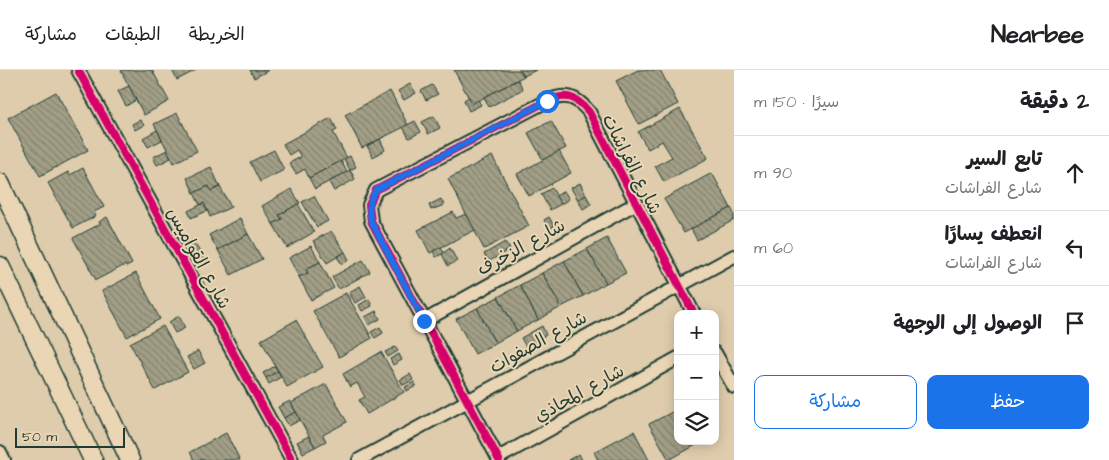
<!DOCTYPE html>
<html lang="ar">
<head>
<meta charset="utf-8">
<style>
	body { margin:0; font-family:"Architects Daughter","Playpen Sans Arabic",sans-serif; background:#f6f6f6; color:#202124; direction:rtl }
	.controls { position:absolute; right:15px; bottom:15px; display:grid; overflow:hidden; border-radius:10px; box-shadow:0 2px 12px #0003 }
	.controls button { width:45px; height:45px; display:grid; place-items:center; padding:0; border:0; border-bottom:1px solid #e0e0e0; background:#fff; color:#202124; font:25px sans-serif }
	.scale { position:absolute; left:15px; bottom:12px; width:110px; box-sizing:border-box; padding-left:5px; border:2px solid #1f3d34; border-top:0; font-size:14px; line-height:18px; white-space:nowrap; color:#1f3d34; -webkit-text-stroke:4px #ead5b4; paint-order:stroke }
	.stop { position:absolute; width:15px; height:15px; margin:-11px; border:4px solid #1a73e8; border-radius:50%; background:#fff }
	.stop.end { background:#1a73e8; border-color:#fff; box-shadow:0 1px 5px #0008 }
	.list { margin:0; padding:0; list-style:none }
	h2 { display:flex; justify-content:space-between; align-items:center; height:65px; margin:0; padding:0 20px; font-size:21px }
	h2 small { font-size:16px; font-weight:400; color:#757577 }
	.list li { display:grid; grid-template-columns:32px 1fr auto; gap:15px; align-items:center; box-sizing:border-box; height:75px; padding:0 20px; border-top:1px solid #e0e0e0 }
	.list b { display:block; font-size:19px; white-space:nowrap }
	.list p { margin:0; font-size:16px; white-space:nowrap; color:#757577 }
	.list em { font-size:16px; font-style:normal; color:#757577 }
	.actions { display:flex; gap:10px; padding:15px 20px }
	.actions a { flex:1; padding:11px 0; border:1px solid #1a73e8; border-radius:10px; text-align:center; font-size:18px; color:#1a73e8 }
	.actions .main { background:#1a73e8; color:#fff }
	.icon { flex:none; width:28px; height:28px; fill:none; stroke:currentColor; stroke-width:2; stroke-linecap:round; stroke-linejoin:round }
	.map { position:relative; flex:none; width:734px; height:390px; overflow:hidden; direction:ltr }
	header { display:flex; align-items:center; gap:30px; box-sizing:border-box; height:70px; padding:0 25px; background:#fff; border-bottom:1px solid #e0e0e0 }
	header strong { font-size:24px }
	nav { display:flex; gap:28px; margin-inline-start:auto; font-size:18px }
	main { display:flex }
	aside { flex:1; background:#fff }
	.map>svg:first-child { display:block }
</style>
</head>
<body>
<header>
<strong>Nearbee</strong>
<nav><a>الخريطة</a><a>الطبقات</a><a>مشاركة</a></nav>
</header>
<main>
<aside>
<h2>2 دقيقة<small>سيرًا · 150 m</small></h2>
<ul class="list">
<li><svg class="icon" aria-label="ahead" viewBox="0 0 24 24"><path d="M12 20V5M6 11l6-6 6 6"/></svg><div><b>تابع السير</b><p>شارع الفراشات</p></div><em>90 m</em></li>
<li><svg class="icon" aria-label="left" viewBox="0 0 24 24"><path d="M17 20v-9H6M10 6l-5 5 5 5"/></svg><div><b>انعطف يسارًا</b><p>شارع الفراشات</p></div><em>60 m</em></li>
<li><svg class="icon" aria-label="arrive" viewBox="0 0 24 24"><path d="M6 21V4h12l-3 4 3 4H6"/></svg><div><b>الوصول إلى الوجهة</b></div></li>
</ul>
<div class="actions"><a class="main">حفظ</a><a>مشاركة</a></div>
</aside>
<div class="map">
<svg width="734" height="390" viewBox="0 0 734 390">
	<defs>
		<pattern id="building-back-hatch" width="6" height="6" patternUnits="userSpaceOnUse" patternTransform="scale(1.25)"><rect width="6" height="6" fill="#a39f87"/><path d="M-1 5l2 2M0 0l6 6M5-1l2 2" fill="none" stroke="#84836f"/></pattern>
	</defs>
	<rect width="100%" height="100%" fill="#deccac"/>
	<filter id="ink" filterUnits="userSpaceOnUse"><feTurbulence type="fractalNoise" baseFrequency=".02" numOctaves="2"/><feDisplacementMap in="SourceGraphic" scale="10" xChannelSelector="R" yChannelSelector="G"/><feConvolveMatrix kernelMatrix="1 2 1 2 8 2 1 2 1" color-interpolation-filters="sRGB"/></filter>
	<g filter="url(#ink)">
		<g fill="url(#building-back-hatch)" stroke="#1f3d34">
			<path d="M123,0H152L169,31L144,45L121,1Z"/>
			<path d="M172,0H196L177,10Z"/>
			<path d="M250,0H269L254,8Z"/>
			<path d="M454,0H520L524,6L472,34Z"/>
			<path d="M520,0H536L524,6Z"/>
			<path d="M638,0H660L678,34L639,54L616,11Z"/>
			<path d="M518,10L523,19L489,37L484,27Z"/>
			<path d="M410,14L416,23L404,30L398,21Z"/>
			<path d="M432,15L438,24L426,30L421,21Z"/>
			<path d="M129,16L136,30L126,36L118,21Z"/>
			<path d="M390,21L408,55L362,78L345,45Z"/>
			<path d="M56,22L88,80L40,106L8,48Z"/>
			<path d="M469,27L472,34L478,30L481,35L469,41L464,30Z"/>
			<path d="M680,39L708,88L664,112L655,96L672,87L662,71L648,79L638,62Z"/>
			<path d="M177,43L197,81L174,93L154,54Z"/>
			<path d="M434,46L440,58L428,64L422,52Z"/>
			<path d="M331,48L337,60L333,62L347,88L309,108L305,99L296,104L289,93L301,87L297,80L289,85L283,74Z"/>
			<path d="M140,50L144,55L135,60L132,54Z"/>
			<path d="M415,51L421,62L409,68L403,57Z"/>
			<path d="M551,51L566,78L543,90L528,63Z"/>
			<path d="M157,60L162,70L148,77L143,68Z"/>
			<path d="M380,69L385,80L373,87L367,76Z"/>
			<path d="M167,80L171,88L157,95L153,87Z"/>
			<path d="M274,80L284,100L260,112L250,92Z"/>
			<path d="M559,81L571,103L529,126L517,104Z"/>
			<path d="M350,86L356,97L350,100L344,89Z"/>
			<path d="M492,86L529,156L484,179L448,109Z"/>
			<path d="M341,91L347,102L315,119L309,108Z"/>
			<path d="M211,97L220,117L211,121L209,116L194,123L187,108Z"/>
			<path d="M83,98L104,137L94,142L96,146L73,158L48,113L68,102L70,105Z"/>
			<path d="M350,100L355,109L334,121L329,112Z"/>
			<path d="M712,103L731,138L684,163L664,129Z"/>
			<path d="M580,113L586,125L578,130L571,118Z"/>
			<path d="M209,116L211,121L220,117L231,137L210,147L204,133L200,135L194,123Z"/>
			<path d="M552,118L561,134L550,140L541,124Z"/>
			<path d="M291,119L300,133L279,145L282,149L273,154L262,136Z"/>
			<path d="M564,121L569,129L561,134L556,126Z"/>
			<path d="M586,125L591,134L583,139L578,130Z"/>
			<path d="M314,126L328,151L317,157L302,132Z"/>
			<path d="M441,129L444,135L431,140L429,135Z"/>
			<path d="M204,133L207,141L191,148L188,141Z"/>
			<path d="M298,134L314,162L287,178L273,154L282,149L279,145Z"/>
			<path d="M731,138L734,144V150L697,170L691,159Z"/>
			<path d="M453,142L456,148L466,144L475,160L430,183L418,160Z"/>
			<path d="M107,147L132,194L126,197L125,195L96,210L73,168L100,154L99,152Z"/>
			<path d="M549,147L554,156L549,159L544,150Z"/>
			<path d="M240,148L248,164L218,180L209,165Z"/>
			<path d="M331,161L345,182L327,193L313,171Z"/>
			<path d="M248,164L262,189L231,205L218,180Z"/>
			<path d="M607,168L626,203L606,213L587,179Z"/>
			<path d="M192,170L206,191L196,197L182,176Z"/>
			<path d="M505,172L510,179L488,192L484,184Z"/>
			<path d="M311,176L320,192L306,199L308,203L299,207L289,188Z"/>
			<path d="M441,177L444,183L436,187L433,181Z"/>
			<path d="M450,178L457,191L448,196L442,184Z"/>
			<path d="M587,179L606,213L583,226L564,191Z"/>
			<path d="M345,182L349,190L342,194L337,187Z"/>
			<path d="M363,190L370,202L339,219L332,207Z"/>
			<path d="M564,191L583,226L561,237L542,203Z"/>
			<path d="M320,192L334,218L311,230L299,207L308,203L306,199Z"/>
			<path d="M136,203L160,249L127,267L102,221Z"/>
			<path d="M542,203L561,237L538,250L520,215Z"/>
			<path d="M520,215L538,250L517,261L498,227Z"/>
			<path d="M360,216L366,227L355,233L349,222Z"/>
			<path d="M346,223L372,268L339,287L313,241Z"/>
			<path d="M498,227L517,261L495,273L477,238Z"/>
			<path d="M369,229L372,236L362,241L359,235Z"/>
			<path d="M477,238L495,273L475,284L456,249Z"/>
			<path d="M376,241L380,249L369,255L365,247Z"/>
			<path d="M179,246L185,258L175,263L169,252Z"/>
			<path d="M296,250L323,297L287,317L261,270Z"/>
			<path d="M163,256L188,302L155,320L130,273Z"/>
			<path d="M542,256L546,265L526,277L521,268Z"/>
			<path d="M380,257L383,263L375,268L371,262Z"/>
			<path d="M395,277L398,281L388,287L385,282Z"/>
			<path d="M198,281L205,293L194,299L187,287Z"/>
			<path d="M381,282L404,322L367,344L359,330L365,327L357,313L350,317L343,304Z"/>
			<path d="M399,284L402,290L393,295L390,289Z"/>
			<path d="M275,296L278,301L266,308L263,303Z"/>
			<path d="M278,301L281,307L269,314L266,308Z"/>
			<path d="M410,304L413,310L403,315L400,310Z"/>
			<path d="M414,312L416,316L407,321L405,317Z"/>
			<path d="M326,314L347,352L323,365L326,371L315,377L291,333Z"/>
			<path d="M290,331L296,342L284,348L278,337Z"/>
			<path d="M678,339V371H703L669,390L649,354Z"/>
			<path d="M296,342L300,350L289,356L284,348Z"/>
			<path d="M634,361L649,390H598L594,382Z"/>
			<path d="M226,363L240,390H194L190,382Z"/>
			<path d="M309,366L315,377L303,383L297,372Z"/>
			<path d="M579,384L582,390H568Z"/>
		</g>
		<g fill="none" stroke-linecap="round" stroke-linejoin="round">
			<defs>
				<g id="minor">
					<path d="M78,0L292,390"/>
					<path d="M424,251L635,134"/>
					<path d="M715,283L734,317"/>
					<path d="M0,382L4,390"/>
					<path d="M498,388L678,288"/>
					<path d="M359,390L734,186"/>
					<path d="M499,390L371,151L369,135L376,120L547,31C566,23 576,26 589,42L694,244"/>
				</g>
				<g id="secondary">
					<path d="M0,113L130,390"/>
					<path d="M0,196L93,390"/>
				</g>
			</defs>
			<use href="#minor" stroke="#1f3d34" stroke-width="16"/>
			<use href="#secondary" stroke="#1f3d34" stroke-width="21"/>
			<use href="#minor" stroke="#ead5b4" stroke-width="12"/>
			<use href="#secondary" stroke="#ead5b4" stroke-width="18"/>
			<defs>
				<g id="cycleway">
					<path d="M78,0L292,390"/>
					<path d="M499,390L371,151L369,135L376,120L547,31C566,23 576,26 589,42L694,244"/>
				</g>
			</defs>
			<use href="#cycleway" stroke="#ead5b4" stroke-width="11"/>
			<use href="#cycleway" stroke="#d6006c" stroke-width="8"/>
		</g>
	</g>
	<g fill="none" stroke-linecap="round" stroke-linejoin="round" filter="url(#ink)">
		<path stroke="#1a73e8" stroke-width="6" d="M424,251L371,151C368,139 369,131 376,120L547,31"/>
	</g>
	<g text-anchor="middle" stroke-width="4" stroke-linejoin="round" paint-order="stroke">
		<g font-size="18" fill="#1f3d34" stroke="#ead5b4">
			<text transform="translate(632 94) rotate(63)" y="6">شارع الفراشات</text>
			<text transform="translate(521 177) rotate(-29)" y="6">شارع الزخرف</text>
			<text transform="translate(199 188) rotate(61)" y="6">شارع القواميس</text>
			<text transform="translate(538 272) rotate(-29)" y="6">شارع الصفوات</text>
			<text transform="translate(579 323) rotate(-29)" y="6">شارع المحاذي</text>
		</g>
	</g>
</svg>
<div class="controls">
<button>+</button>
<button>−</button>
<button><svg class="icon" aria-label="layers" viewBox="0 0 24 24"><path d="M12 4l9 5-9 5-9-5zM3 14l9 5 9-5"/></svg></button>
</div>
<div class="scale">50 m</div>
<div class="stop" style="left:547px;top:31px"></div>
<div class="stop end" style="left:424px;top:251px"></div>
</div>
</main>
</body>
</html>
